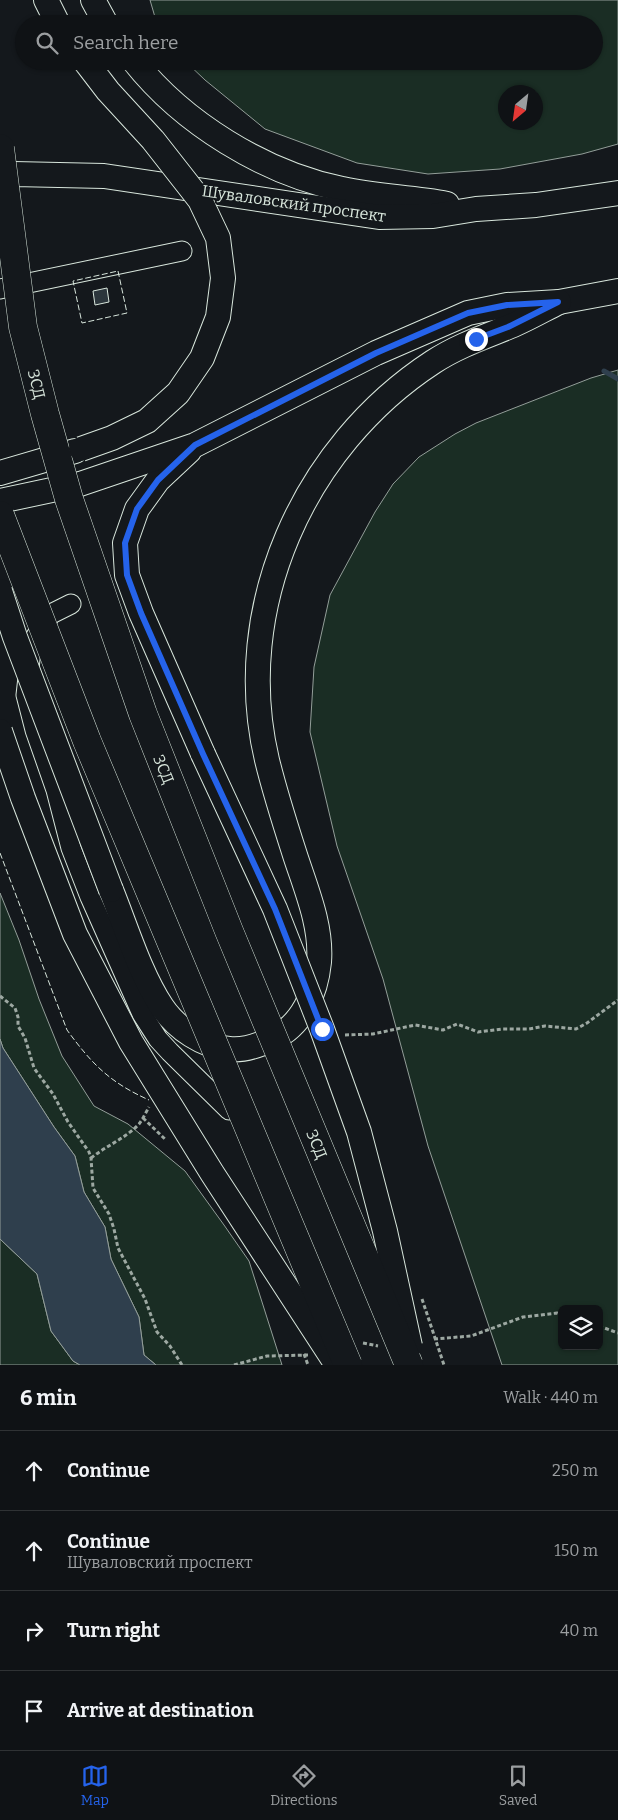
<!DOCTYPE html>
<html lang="en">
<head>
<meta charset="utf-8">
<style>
	body { margin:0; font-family:Bitter,serif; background:#181b1e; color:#f1f3f6 }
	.controls { position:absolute; right:15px; bottom:15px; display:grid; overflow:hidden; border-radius:8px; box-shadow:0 1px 4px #0004 }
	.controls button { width:45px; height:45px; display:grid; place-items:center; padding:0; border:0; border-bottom:1px solid #2f3234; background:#0f1215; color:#f1f3f6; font:25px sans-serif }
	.compass { position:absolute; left:498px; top:85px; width:45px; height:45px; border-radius:50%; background:#0f1215; box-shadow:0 1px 4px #0004; rotate:209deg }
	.stop { position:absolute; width:15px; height:15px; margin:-11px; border:4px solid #2563eb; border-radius:50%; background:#fff }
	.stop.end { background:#2563eb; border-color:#fff; box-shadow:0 1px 5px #0008 }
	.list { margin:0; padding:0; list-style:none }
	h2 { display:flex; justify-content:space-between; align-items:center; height:65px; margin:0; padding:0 20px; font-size:21px }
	h2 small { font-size:16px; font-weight:400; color:#9b9ea0 }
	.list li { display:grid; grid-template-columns:32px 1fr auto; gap:15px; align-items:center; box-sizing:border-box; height:80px; padding:0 20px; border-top:1px solid #2f3234 }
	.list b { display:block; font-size:19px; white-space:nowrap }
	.list p { margin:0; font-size:16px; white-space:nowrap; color:#9b9ea0 }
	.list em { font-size:16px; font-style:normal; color:#9b9ea0 }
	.icon { flex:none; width:28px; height:28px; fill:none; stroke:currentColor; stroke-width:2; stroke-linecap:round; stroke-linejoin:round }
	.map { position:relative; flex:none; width:618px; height:1365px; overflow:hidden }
	.search { position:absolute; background:#0f1215; box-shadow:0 1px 4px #0004; left:15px; right:15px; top:15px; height:55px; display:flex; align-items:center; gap:12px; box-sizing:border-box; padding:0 18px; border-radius:28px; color:#9b9ea0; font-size:19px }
	.sheet { height:385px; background:#0f1215 }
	nav { display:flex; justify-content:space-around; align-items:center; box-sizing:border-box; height:70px; border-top:1px solid #2f3234; background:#0f1215; font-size:14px; color:#9b9ea0 }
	nav a { display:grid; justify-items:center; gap:2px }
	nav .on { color:#2563eb }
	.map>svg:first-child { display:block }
</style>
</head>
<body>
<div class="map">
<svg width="618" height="1365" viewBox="0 0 618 1365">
	<rect width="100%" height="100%" fill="#14181c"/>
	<g fill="#1a2d24" stroke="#939e99" fill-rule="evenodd">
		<path d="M150,0H618V144L582,154L500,169L428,174L357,163L265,129L205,80L185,61H594V24H157ZM506,92H536V122H506Z"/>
		<path d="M618,370V1365H502L428,1146L383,979L337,846L310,732L314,667L330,595L375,512L393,484L419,457L455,434L476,423L591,378ZM562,1309H599V1346H562Z"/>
		<path d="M0,893L19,940L39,999L62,1056L94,1106L128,1124L185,1171L224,1225L249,1261L282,1365H156L144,1355L139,1317L111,1259L105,1227L84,1192L75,1156L54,1127L3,1048L0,1039Z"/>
		<path d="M0,1239L37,1274L51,1331L73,1361L80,1365H0Z"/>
	</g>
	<path fill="#2f3f4d" stroke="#939e99" d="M0,1039L3,1048L54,1127L75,1156L84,1192L105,1227L111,1259L139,1317L144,1355L156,1365H80L73,1361L51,1331L37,1274L0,1239Z"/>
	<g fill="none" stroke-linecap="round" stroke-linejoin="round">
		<path stroke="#2f3f4d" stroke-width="5" d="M604,371L618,379"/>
	</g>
	<path fill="#2c363c" stroke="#d8e6dc" d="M107,288L109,302L95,305L93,291Z"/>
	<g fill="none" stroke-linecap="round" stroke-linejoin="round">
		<defs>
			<g id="minor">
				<path d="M0,289L182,251"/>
				<path d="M71,604L51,614L32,642L26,695L35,730L56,790L71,848L90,897L142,1014L158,1039L170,1052L229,1110"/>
			</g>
			<g id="major">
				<path d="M46,0L58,24"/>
				<path d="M93,0L106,24"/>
				<path d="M134,61C183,123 264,173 342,189C377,197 412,197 447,204"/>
				<path d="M0,176L14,174L104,176L379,217L433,216L476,209L536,205L618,193"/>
				<path d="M189,451L158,480L137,509L125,543L127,575L141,613L203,754"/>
				<path d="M0,473L75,451"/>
				<path d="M0,501L80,484L195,445L376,353L468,313L507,305L559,302L618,291"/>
				<path d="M111,890C126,927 140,974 162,1007C177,1029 203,1046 229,1049C244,1051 260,1045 274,1038C302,1025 316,993 319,962C322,926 306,889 295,855C285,824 275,793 267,760C231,608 303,447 433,362C456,347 481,338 506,328C524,321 541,311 559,302"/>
			</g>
		</defs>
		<use href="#minor" stroke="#d8e6dc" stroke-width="21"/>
		<use href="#major" stroke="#d8e6dc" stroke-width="26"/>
		<g stroke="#9da8a2" stroke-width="3" stroke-dasharray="4 2.5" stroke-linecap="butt">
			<path d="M0,996L15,1008L18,1017V1026L25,1038L34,1068L53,1094L68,1122L89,1152L91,1158L93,1188L109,1214L114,1229L118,1248L145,1299L157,1332L170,1346L182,1365"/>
			<path d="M345,1035L373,1034L415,1025L443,1030L457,1024L478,1032L502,1029H529L545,1026L576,1029L587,1023L618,1000"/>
			<path d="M143,1118L166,1140"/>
			<path d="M91,1158C106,1146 126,1138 139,1124C143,1119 146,1112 149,1107"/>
			<path d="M422,1299L444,1365"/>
			<path d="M599,1326L618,1333"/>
			<path d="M434,1339L471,1336L523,1317L557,1313L562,1315"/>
			<path d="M363,1343L378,1346"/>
			<path d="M304,1354L308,1365"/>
			<path d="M234,1365L267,1356L308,1355"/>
		</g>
		<use href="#minor" stroke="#14181c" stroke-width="19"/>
		<use href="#major" stroke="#14181c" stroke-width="24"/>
		<defs>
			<g id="major-bridge">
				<path d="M81,449L112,438L147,421L178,393L202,358L218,317L223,278L218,238L200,200L153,140L108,91L85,61"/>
				<path d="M0,591L15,637L111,890"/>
				<path d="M0,731L23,798L75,934L131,1042L212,1173L337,1365"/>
				<path d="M203,754L275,909L322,1029L359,1132L385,1231L410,1346"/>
			</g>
			<g id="highway-bridge">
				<path d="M0,148L23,327L45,414L69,499L143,714L229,931L409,1365"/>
				<path d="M0,515L87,741L348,1365"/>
			</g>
		</defs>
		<use href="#major-bridge" stroke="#d8e6dc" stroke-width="26" stroke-linecap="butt"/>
		<use href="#highway-bridge" stroke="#d8e6dc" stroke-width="29" stroke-linecap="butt"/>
		<use href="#major-bridge" stroke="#14181c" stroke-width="24"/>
		<use href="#highway-bridge" stroke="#14181c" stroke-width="28"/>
		<g stroke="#d8e6dc" stroke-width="1" stroke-dasharray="6 2.5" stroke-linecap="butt">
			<path d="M118,271L127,313L82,323L73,281Z"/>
			<path d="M0,853L67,1030C92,1064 109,1082 149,1100"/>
		</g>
	</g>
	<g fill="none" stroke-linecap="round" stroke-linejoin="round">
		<path stroke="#2563eb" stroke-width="6" d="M322,1029L275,909L203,754L141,613L127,575L125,543L137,509L158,480L195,445L376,353L468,313L507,305L558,302L508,327L476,339"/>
	</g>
	<g text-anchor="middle" stroke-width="4" stroke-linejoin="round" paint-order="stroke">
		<g font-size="16" fill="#d8e6dc" stroke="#14181c">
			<text transform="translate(294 203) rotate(8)" y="6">Шуваловский проспект</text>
			<text transform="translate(37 384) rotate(76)" y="6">ЗСД</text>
			<text transform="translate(164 769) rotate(68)" y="6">ЗСД</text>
			<text transform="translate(317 1144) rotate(67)" y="6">ЗСД</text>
		</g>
	</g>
</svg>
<div class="controls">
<button><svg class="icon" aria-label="layers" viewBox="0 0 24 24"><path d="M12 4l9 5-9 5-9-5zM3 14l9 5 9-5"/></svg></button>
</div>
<svg class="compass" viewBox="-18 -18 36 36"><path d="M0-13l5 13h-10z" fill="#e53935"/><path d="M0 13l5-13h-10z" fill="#9b9ea0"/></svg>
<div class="stop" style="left:322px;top:1029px"></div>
<div class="stop end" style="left:476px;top:339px"></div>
<div class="search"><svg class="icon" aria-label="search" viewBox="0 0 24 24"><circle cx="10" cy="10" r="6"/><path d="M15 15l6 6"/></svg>Search here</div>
</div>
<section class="sheet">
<h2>6 min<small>Walk · 440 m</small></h2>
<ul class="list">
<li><svg class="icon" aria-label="ahead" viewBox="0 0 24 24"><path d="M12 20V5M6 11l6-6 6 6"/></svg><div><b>Continue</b></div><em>250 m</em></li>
<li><svg class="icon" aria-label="ahead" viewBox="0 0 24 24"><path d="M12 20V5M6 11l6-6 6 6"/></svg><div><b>Continue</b><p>Шуваловский проспект</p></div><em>150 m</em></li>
<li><svg class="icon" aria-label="right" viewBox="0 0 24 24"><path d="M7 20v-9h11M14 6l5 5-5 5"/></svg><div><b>Turn right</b></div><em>40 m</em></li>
<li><svg class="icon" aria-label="arrive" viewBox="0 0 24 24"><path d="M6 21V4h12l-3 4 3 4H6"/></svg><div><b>Arrive at destination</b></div></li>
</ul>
</section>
<nav>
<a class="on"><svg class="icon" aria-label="map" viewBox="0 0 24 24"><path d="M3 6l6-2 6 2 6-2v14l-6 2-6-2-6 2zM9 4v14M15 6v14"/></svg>Map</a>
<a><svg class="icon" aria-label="directions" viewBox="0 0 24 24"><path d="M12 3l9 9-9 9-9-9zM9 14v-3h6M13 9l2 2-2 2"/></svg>Directions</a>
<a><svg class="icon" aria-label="saved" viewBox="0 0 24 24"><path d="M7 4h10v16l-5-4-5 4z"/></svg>Saved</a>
</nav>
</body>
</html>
